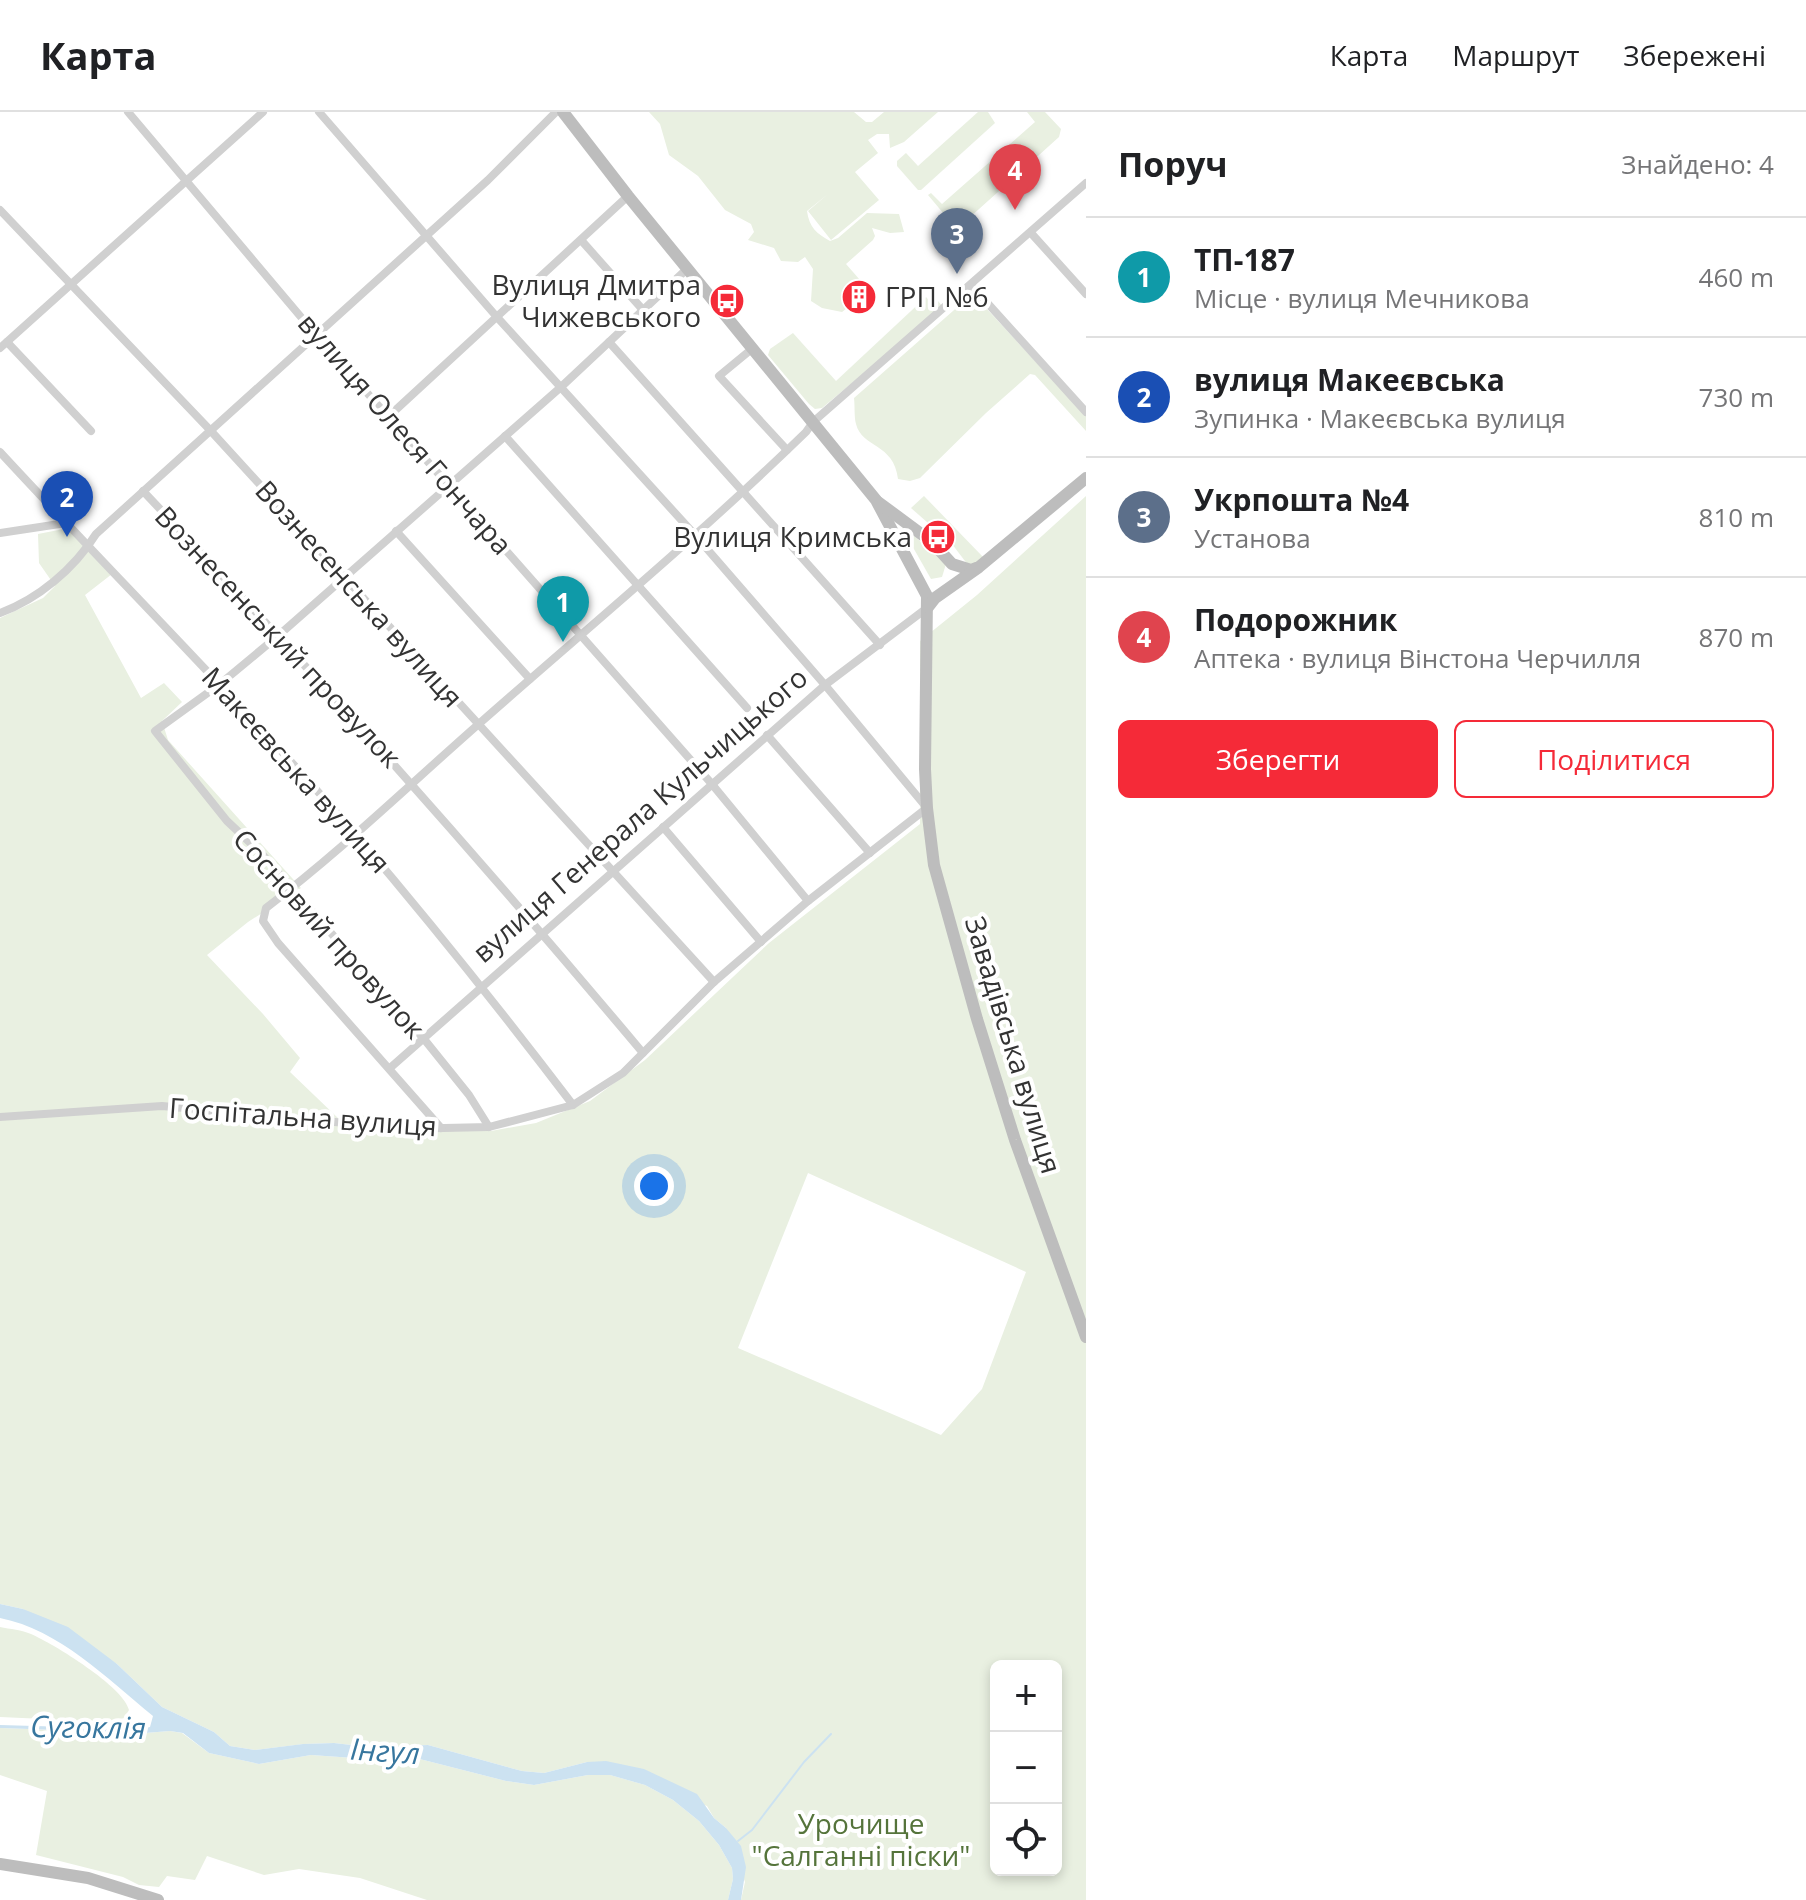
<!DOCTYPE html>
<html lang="uk">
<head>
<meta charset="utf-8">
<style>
	body { margin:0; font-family:"Open Sans",sans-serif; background:#f6f6f6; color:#202124 }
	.controls { position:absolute; right:24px; bottom:24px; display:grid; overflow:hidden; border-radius:12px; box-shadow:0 4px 12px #0003 }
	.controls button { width:72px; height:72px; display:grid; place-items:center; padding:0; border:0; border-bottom:2px solid #e0e0e0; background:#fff; color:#202124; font:40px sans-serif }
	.you { position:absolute; left:654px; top:1074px; width:28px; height:28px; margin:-20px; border:6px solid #fff; border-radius:50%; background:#1a73e8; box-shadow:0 0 0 12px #1a73e833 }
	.badge { display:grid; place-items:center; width:52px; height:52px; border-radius:50%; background:#f52a38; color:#fff; font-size:26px; font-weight:700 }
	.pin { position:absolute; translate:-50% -66px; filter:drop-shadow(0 2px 4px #0008) }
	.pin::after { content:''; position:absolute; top:42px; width:28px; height:24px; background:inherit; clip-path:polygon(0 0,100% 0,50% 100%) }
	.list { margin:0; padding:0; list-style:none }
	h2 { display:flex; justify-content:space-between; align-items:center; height:104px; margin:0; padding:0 32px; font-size:34px }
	h2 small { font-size:26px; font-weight:400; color:#757577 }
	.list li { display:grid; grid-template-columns:52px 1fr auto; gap:24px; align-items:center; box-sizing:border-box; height:120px; padding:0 32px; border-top:2px solid #e0e0e0 }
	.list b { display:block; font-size:30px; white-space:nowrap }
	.list p { margin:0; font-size:26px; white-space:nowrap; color:#757577 }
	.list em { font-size:26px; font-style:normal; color:#757577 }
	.actions { display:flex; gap:16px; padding:24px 32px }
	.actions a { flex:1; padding:18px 0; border:2px solid #f52a38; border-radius:12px; text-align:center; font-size:28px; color:#f52a38 }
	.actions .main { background:#f52a38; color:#fff }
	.icon { flex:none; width:44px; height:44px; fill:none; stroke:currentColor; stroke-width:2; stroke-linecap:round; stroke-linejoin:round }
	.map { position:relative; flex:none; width:1086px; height:1788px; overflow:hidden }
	header { display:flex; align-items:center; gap:48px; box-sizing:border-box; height:112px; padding:0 40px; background:#fff; border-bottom:2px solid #e0e0e0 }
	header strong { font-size:38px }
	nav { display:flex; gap:44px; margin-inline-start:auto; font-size:28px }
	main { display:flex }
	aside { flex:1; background:#fff }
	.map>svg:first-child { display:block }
</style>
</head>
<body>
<header>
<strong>Карта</strong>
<nav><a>Карта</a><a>Маршрут</a><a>Збережені</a></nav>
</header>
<main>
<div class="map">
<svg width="1086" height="1788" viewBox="0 0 1086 1788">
	<rect width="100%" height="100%" fill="#fff"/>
	<g fill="#e9f0e1" fill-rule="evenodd">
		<path d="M649,0H854L866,10H872L884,0H938L904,30L890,36L889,22H877L868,28L878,41L855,60L879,88L831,128L808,99L828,82L807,99C809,115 817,122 830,129L838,126L867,101L899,102L904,120L890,121L872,116L875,124L873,128L846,152L860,168L851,193L842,200L822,196L811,189L813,157L805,145L798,150L781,149L774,136L748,128L754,120L751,112L725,98L698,64L669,43L660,12Z"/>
		<path d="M978,0H988L995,11L921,78H918L897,54V49L906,41L918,54Z"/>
		<path d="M1027,0H1045L1061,17L1059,25L959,115L954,114L928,83L931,81L942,92L1035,10Z"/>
		<path d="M970,184L985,195L1086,304V319L1035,263L1030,262L986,301L920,366L910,369L898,367C894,331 862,336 856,312C854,305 855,294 854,286Z"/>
		<path d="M926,185L933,193L938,189L943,195L822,296L815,297L809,292L768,243L770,237L793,221L836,269Z"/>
		<path d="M924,384L983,445L978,451L968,453L952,432L911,396Z"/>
		<path d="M1086,384V1788H741L745,1770L726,1716L714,1706L707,1694L587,1650L544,1661L522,1659L428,1633L369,1635L334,1631L304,1632L255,1638L230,1634L214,1620L162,1595L117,1552L23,1497L0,1492V506L43,486L55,474L39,451L38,422L69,416L112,462L85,483L141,586L164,571L182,590L162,609L168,628L301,776L248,810L207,843L263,902L300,946L290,960L339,1007L359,1000L372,1011L437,1018L491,1019L536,1011L590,989L645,948L769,831L920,712V529L977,483ZM808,1061L1026,1160L982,1277L941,1323L738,1236ZM996,1554H1056V1758H996Z"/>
		<path d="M904,415L946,452L942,465L931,467L902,416Z"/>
		<path d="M0,1515C10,1517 22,1518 31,1522C54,1532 124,1575 129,1598L124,1606L111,1610L0,1605Z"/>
		<path d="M0,1616L145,1621L170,1619L182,1621L209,1641L259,1652L311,1643L354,1646L400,1642L506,1669L534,1673L588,1663H610L645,1673L673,1688L699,1709L719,1733L732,1756L733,1767L728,1788H427L360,1766L299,1757L264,1763L207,1744L195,1768L167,1764L159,1775L139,1773L123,1765L36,1743L47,1679L0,1663Z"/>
	</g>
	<path fill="#cce2f1" d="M0,1492L23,1497L68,1515L117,1552L162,1595L214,1620L230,1634L255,1638L303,1632L334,1631L369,1635L428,1633L522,1659L544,1661L587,1650L606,1649L644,1657L697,1682L714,1706L726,1716L741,1734L746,1755L741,1788H728L733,1767L732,1756L719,1733L699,1709L673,1688L645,1673L610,1663H588L534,1673L506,1669L400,1642L354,1646L311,1643L259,1652L209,1641L183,1621L170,1619L145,1621L0,1616V1613L139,1617L150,1615L153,1604C106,1566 60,1518 0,1506Z"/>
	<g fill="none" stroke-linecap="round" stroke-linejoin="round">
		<path stroke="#cce2f1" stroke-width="2" d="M738,1729L752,1718L804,1650L831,1622"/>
		<g stroke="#d0d0d0" stroke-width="8">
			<path d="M128,0L317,224L711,671L808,789"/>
			<path d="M0,98L210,318L714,870"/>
			<path d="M1031,121L1086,182"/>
			<path d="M581,128L643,198"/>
			<path d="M972,174L1086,300"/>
			<path d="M7,230L91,319"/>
			<path d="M609,230L880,533"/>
			<path d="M0,236L263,0"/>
			<path d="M753,236L719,264L787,338"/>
			<path d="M388,305L628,84"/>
			<path d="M505,324L747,596"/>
			<path d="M0,340C118,468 242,591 356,723C431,811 503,901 573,993"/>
			<path d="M143,379C316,562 481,748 643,941"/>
			<path d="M396,419L530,567"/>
			<path d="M0,421L66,411"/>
			<path d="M0,501C38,487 74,457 96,422L488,68L556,0"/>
			<path d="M767,623L870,741"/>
			<path d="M663,715L761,830"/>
			<path d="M390,956L825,573L927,496"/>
			<path d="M0,1005L162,994L195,997L236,1005L317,1008L399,1017L489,1015L573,993L623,961L714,870L808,789L927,696L825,573L695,423L496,204L319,0"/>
			<path d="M489,1015L469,983L424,927L260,740L227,709L155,619L220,572L279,523L561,275L688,156"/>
			<path d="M441,1016L278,831L263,809L266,796C341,739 409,673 481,610C590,514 701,422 806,320L813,310L1086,71"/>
		</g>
		<g stroke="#bdbdbd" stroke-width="12">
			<path d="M563,0L628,84L876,388L927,484L925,657L927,696L934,753L977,907L1015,1028L1086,1225"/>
			<path d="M878,390L932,430L952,452L971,458L976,456"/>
			<path d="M928,495L935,486L979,455L1086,366"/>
			<path d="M0,1752L88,1766L158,1788"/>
		</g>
	</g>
	<defs>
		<symbol id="building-disc" viewBox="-11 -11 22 22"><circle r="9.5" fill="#f52a38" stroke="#fff"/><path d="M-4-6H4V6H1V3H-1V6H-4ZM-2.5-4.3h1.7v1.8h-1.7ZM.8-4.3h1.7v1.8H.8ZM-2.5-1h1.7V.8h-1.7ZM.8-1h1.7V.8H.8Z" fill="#fff"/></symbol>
		<symbol id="bus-disc" viewBox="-11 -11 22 22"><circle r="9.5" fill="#f52a38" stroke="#fff"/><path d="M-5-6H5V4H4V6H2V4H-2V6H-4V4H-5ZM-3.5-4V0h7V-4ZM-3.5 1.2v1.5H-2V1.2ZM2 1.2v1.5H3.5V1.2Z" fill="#fff"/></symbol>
	</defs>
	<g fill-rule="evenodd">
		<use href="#building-disc" x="839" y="165" width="40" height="40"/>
		<use href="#bus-disc" x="707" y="169" width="40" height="40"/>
		<use href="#bus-disc" x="918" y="405" width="40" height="40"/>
	</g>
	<g text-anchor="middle" stroke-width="8" stroke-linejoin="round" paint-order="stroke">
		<g font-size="28" fill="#333" stroke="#fff" text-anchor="end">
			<text x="701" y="183">Вулиця Дмитра<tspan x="701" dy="32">Чижевського</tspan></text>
			<text x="885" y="195" text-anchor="start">ГРП №6</text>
			<text x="912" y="435">Вулиця Кримська</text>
		</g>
		<g font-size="28" fill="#333" stroke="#fff">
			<text transform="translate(405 322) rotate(49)" y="10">вулиця Олеся Гончара</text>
			<text transform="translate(359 482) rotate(48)" y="10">Вознесенська вулиця</text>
			<text transform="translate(278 525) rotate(47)" y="10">Вознесенський провулок</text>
			<text transform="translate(296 658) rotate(48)" y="10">Макеєвська вулиця</text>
			<text transform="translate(640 703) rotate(-41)" y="10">вулиця Генерала Кульчицького</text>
			<text transform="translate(329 822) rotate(48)" y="10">Сосновий провулок</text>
			<text transform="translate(1013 933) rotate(73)" y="10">Завадівська вулиця</text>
			<text transform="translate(303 1005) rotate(4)" y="10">Госпітальна вулиця</text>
		</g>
		<g font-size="28" fill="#55743b" stroke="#fff">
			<text x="861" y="1722">Урочище<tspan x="861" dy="32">"Салганні піски"</tspan></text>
		</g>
		<g font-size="30" font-style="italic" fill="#37769e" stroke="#fff">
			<text transform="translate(88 1616) rotate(1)" y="10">Сугоклія</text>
			<text transform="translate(385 1640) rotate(4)" y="10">Інгул</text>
		</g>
	</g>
</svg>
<div class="controls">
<button>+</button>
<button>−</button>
<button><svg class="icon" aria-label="locate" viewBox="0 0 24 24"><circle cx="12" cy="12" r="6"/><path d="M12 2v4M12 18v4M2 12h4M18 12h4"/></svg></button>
</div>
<div class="you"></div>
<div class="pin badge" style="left:563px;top:530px;background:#0f9aa8">1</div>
<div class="pin badge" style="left:67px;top:425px;background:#1a4fb4">2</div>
<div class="pin badge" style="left:957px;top:162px;background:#5c6f8a">3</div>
<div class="pin badge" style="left:1015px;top:98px;background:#e0444e">4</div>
</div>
<aside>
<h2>Поруч<small>Знайдено: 4</small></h2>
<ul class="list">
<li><span class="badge" style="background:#0f9aa8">1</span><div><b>ТП-187</b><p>Місце · вулиця Мечникова</p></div><em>460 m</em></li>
<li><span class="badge" style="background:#1a4fb4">2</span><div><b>вулиця Макеєвська</b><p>Зупинка · Макеєвська вулиця</p></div><em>730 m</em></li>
<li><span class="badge" style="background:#5c6f8a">3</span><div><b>Укрпошта №4</b><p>Установа</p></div><em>810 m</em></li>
<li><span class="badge" style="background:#e0444e">4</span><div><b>Подорожник</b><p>Аптека · вулиця Вінстона Черчилля</p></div><em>870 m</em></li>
</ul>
<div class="actions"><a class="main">Зберегти</a><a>Поділитися</a></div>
</aside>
</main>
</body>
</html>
